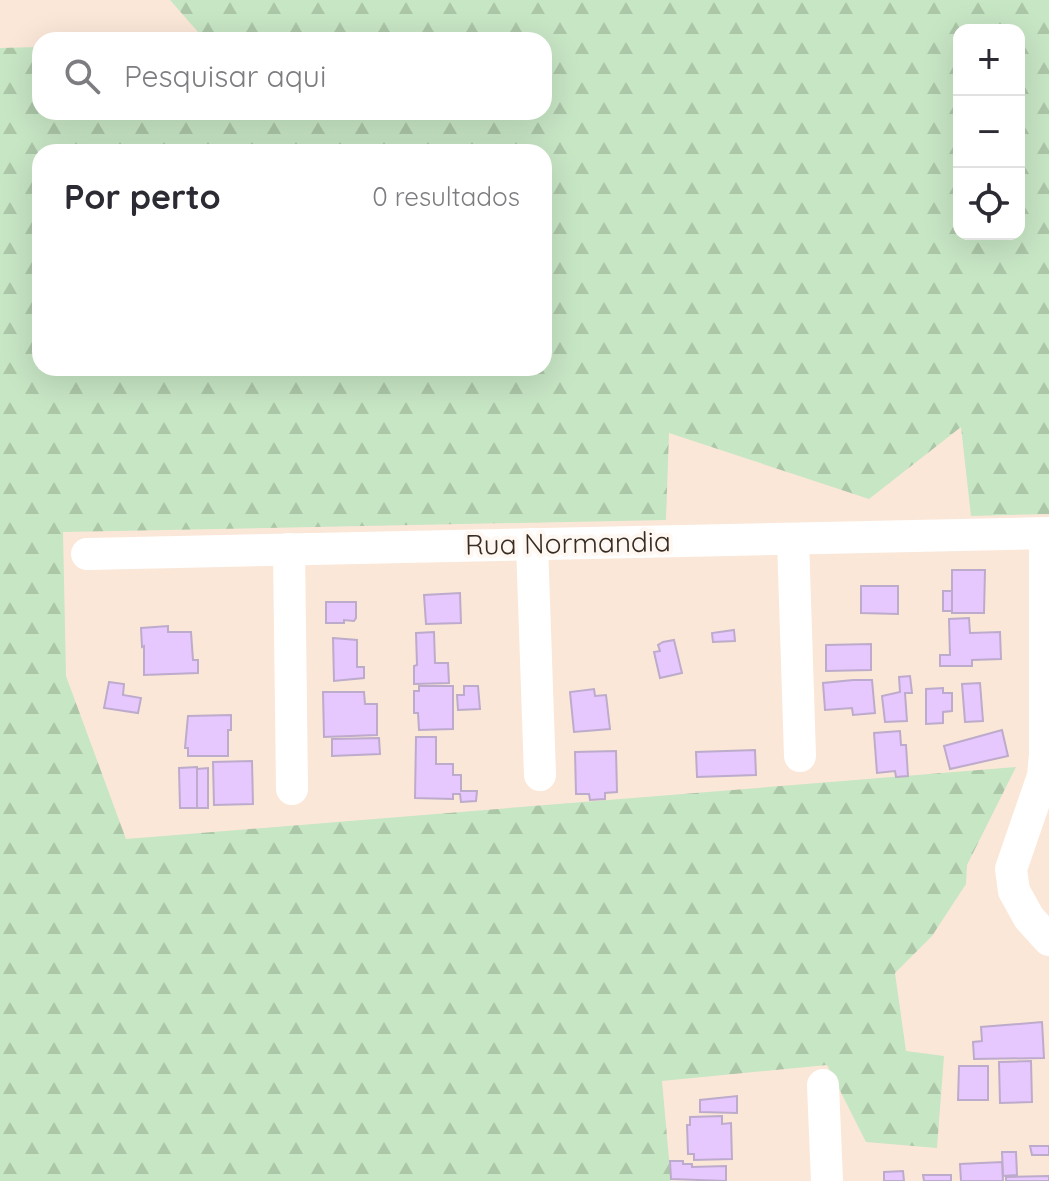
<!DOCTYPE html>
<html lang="pt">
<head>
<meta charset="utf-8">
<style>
	body { margin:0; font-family:Quicksand,sans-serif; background:#f2f2f3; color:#2b2b33 }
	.controls { position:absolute; right:24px; top:24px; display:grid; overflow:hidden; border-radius:16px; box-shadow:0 8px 32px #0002 }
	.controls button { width:72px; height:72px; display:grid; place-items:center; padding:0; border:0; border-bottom:2px solid #e1e1e2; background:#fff; color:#2b2b33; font:40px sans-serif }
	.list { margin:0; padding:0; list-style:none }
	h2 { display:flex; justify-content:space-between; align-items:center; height:104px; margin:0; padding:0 32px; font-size:34px }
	h2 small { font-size:26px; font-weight:400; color:#7c7c81 }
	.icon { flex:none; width:44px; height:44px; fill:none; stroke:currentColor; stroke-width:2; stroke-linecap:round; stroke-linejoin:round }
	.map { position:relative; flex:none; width:1049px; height:1181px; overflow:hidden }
	.search { position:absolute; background:#fff; box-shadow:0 8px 32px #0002; left:32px; top:32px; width:520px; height:88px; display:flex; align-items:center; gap:20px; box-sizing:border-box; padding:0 28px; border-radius:24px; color:#7c7c81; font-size:30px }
	.panel { position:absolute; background:#fff; box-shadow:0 8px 32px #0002; left:32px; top:144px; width:520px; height:232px; border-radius:24px }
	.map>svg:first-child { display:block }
</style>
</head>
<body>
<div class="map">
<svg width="1049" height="1181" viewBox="0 0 1049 1181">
	<defs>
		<pattern id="forest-firs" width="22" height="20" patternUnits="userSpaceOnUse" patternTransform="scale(2)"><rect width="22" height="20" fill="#c7e6c4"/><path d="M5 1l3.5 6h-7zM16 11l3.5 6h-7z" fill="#acc6a8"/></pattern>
	</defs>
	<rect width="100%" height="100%" fill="#fbe7d8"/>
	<path fill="url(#forest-firs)" fill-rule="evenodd" d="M170,0H1049V514L971,516L961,427L869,499L669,433L666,520L63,532L66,676L126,839L1016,767L967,865L966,884L932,936L895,973L906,1051L944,1056L937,1148L866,1142L827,1065L662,1081L671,1181H0V48L40,47V112H544V40H205ZM959,30H1019V234H959ZM40,152H544V368H40Z"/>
	<g fill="#e6c7fe" stroke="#bdabcb" stroke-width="2">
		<path d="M952,570H985L984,613H952Z"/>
		<path d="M861,586H898V614L861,613Z"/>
		<rect x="943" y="591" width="9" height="20"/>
		<path d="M460,593L461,623L426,624L424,595Z"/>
		<path d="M326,602H356V618L354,621L344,620V623H326Z"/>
		<path d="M969,618L970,633L1000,632L1001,659L972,660V666H940V655H950L949,619Z"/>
		<path d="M168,626V632H191L193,660H198V673L144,675V646L142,647L141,628Z"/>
		<path d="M734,630L735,641L713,642L712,633Z"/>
		<path d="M434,632L435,663H448L449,683L414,684V666L417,665L416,633Z"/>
		<path d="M333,638L357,640V667H364V678L334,681Z"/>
		<path d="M674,640L682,673L660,678L654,652L660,651L658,645L663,642Z"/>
		<path d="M871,644V670L826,671V645Z"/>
		<path d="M910,676L912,693H905L907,721L885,722L882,696L900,692L899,677Z"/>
		<path d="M853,680H872L875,713L853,715L852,708L825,710L823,683Z"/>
		<path d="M109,682L124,684L123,695L141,698L138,713L104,708Z"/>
		<path d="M980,683L983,721L965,722L962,684Z"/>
		<path d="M419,686H453V729L419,730L418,713H414V691H419Z"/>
		<path d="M464,686H478L480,709L458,710L457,695H464Z"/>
		<path d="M943,688V693H952V711L943,712V723L926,724V689Z"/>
		<path d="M594,689L595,696L606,695L610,729L574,732L570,692Z"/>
		<path d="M323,692H364L365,704H377V735L324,737Z"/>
		<path d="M231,715V730H228V756H188V748H185L188,716Z"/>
		<path d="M1002,730L1008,756L950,769L944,746Z"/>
		<path d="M900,731L901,745H906L908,776L896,777L895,771L877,773L874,733Z"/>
		<path d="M416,737H436V764H453V775H461V791H477L476,801L461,802L460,794H453V799L415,798Z"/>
		<path d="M379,738L380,754L332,756V739Z"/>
		<path d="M755,750L756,775L697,777L696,752Z"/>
		<path d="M616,751L617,792L605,793V799L590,800L589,794H576L575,752Z"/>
		<path d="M252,761L253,804L214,805L213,762Z"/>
		<path d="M197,767V808H180L179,768Z"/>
		<path d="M208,768V808H197V769Z"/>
		<path d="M1042,1022L1044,1058L974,1059L973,1042L982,1041L981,1027Z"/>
		<path d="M1031,1061L1032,1102L1000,1103L999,1062Z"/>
		<path d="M959,1066H988V1100H958Z"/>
		<path d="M737,1096V1113L700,1112V1100Z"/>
		<path d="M722,1116V1124L731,1123L732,1159L694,1160V1154H688L687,1125H690V1117Z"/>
		<path d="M1030,1146H1049V1155H1032Z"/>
		<path d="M1002,1152H1016L1017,1175L1003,1176Z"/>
		<path d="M670,1161H683V1164H692V1167L726,1166V1181L671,1179Z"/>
		<path d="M1002,1162L1003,1181H961L960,1164Z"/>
		<path d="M903,1171L904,1181H884V1172Z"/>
		<path d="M923,1175H951V1181H924Z"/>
		<path d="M1049,1176V1181H1006V1177Z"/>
	</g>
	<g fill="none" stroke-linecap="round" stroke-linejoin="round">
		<g stroke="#fff" stroke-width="32">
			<path d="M1045,533V754L1043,776L1011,869L1014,891L1029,918L1049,940"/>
			<path d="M793,539L800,756"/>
			<path d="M532,544L540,775"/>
			<path d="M289,549L292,789"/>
			<path d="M87,554L1049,533"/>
			<path d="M823,1085L827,1181"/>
		</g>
	</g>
	<g text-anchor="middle" stroke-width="8" stroke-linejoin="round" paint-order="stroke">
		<g font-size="28" fill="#392d23" stroke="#fef7f2">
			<text transform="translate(568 543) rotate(-1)" y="10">Rua Normandia</text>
		</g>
	</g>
</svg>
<div class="controls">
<button>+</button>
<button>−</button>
<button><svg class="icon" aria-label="locate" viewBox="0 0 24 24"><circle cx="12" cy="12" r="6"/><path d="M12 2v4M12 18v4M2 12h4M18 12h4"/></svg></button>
</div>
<div class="search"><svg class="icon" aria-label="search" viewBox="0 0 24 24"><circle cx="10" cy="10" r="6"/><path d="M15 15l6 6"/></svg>Pesquisar aqui</div>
<section class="panel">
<h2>Por perto<small>0 resultados</small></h2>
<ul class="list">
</ul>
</section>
</div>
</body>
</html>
